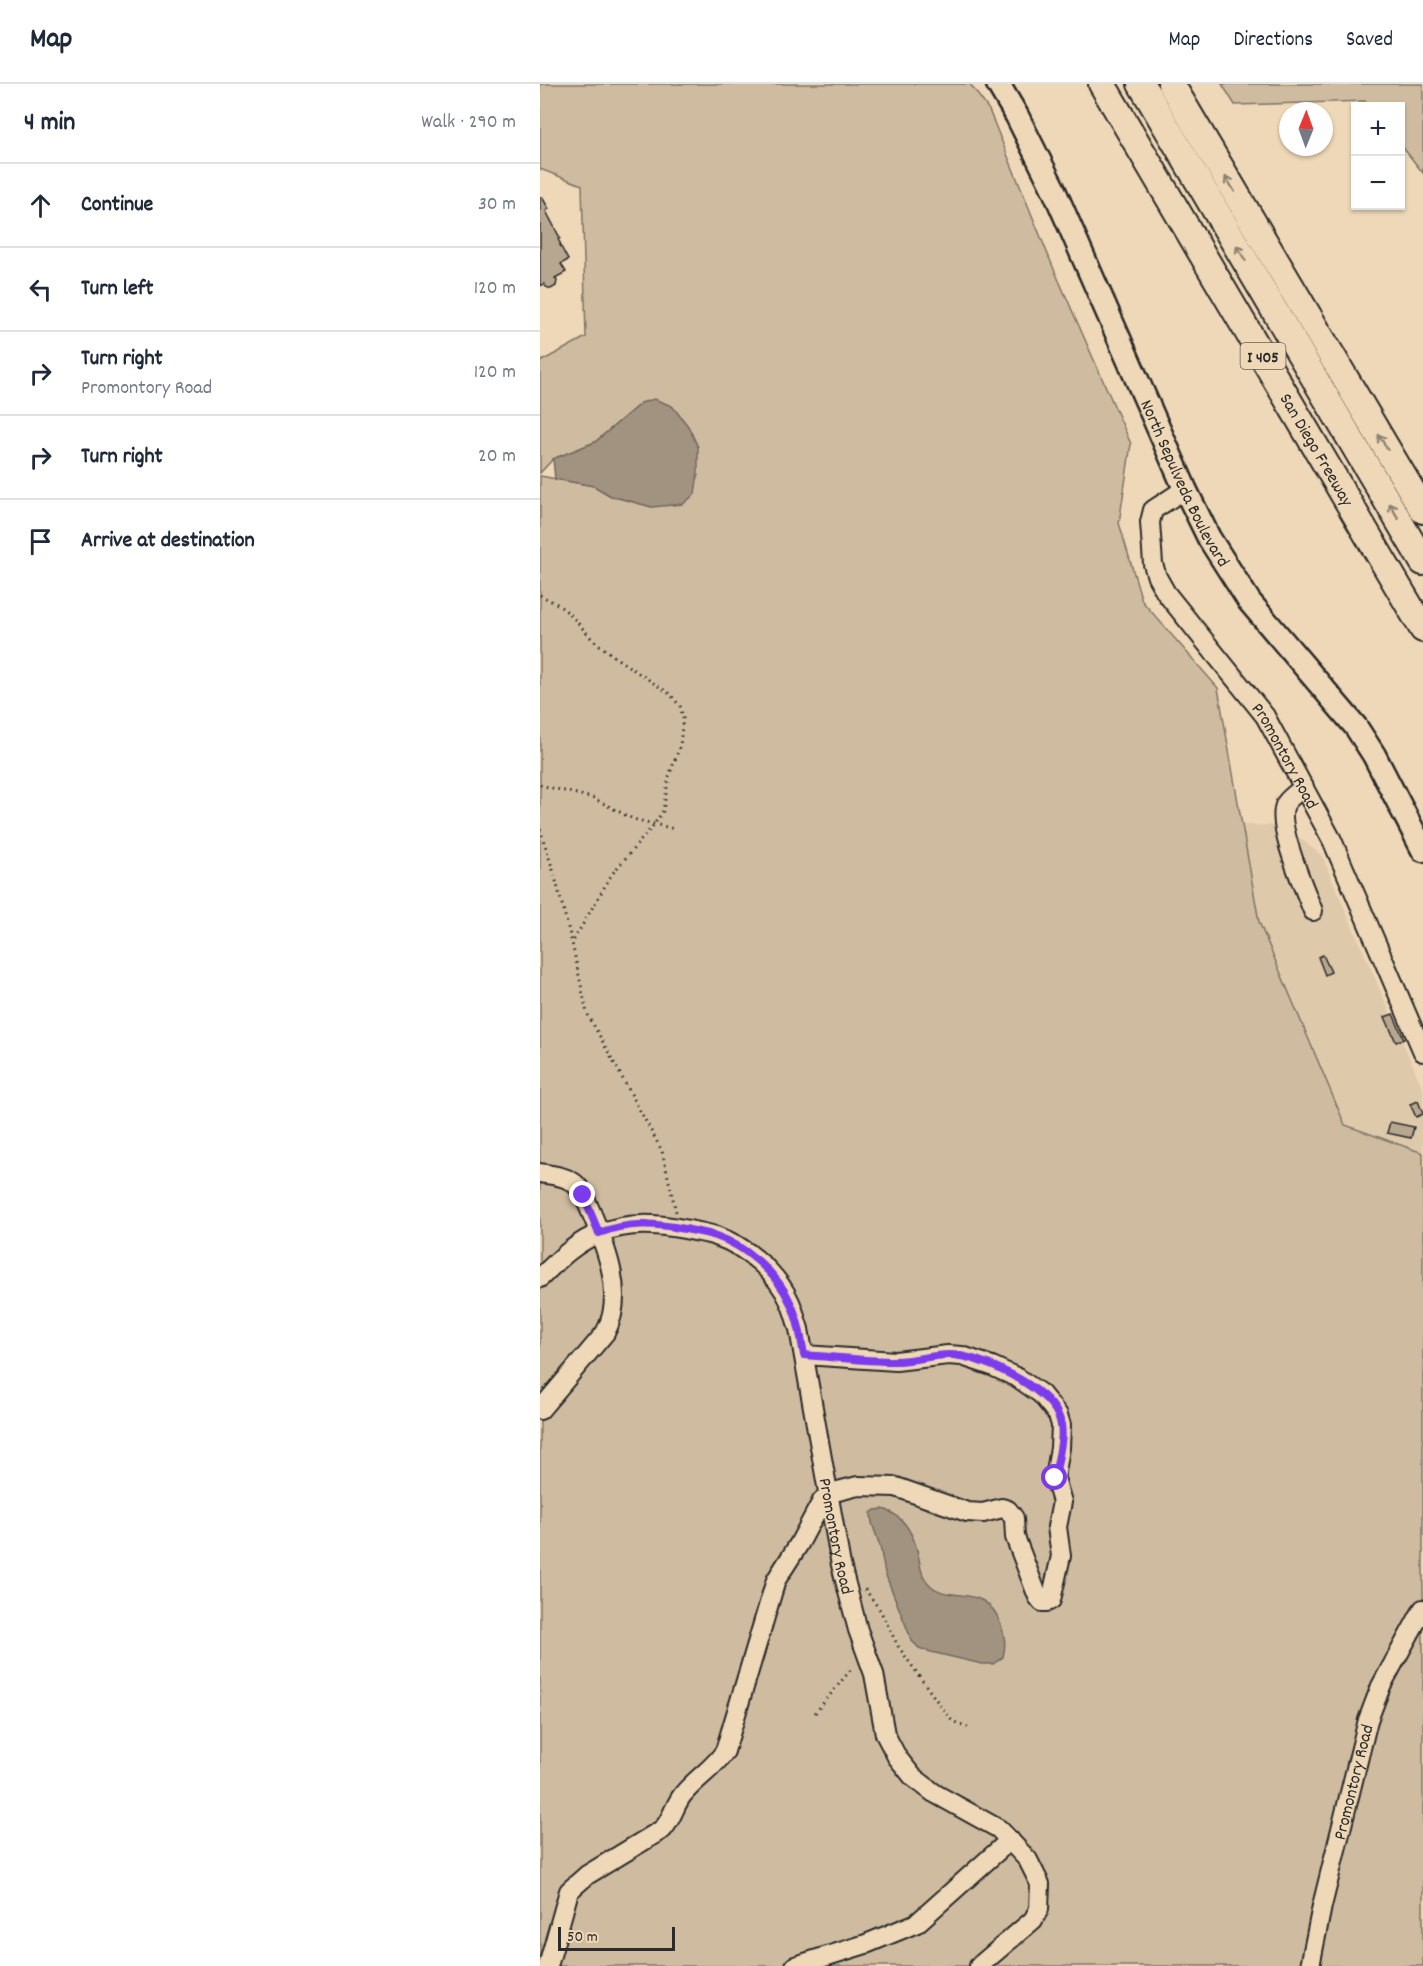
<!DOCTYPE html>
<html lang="en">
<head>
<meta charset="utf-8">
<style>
	body { margin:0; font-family:Dekko,sans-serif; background:#f2f2f3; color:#1f2937 }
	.controls { position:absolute; right:18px; top:18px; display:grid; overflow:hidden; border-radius:0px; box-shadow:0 2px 4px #0004 }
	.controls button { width:54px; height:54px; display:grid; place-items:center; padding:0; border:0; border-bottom:2px solid #e0e1e3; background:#fff; color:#1f2937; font:30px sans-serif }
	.compass { position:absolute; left:739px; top:18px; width:54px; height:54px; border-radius:50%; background:#fff; box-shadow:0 2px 4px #0004; rotate:1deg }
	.scale { position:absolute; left:18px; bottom:15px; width:117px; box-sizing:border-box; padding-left:6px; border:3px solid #2b2b2b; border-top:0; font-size:16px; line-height:21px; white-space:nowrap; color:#2b2b2b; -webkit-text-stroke:4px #eed8b7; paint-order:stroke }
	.stop { position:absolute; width:18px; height:18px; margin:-14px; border:4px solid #7c3aed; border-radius:50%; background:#fff }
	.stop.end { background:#7c3aed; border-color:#fff; box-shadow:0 2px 6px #0008 }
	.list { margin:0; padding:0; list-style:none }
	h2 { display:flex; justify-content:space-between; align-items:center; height:78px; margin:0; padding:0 24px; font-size:26px }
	h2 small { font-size:20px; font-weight:400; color:#747a83 }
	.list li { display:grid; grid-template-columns:39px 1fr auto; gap:18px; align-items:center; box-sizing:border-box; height:84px; padding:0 24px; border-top:2px solid #e0e1e3 }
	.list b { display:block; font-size:22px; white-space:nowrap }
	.list p { margin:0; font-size:20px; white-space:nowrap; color:#747a83 }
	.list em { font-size:20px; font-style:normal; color:#747a83 }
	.icon { flex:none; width:33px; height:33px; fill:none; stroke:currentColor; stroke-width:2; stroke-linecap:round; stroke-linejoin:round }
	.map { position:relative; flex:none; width:883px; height:1882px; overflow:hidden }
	header { display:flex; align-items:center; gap:36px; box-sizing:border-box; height:84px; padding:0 30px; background:#fff; border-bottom:2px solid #e0e1e3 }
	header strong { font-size:28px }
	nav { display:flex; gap:33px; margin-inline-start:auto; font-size:21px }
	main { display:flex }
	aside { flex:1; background:#fff }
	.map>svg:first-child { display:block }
</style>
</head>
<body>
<header>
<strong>Map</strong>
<nav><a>Map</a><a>Directions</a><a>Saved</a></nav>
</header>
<main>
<aside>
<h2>4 min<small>Walk · 290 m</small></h2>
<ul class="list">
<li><svg class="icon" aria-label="ahead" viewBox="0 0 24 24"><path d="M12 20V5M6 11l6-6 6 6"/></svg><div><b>Continue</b></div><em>30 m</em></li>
<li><svg class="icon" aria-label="left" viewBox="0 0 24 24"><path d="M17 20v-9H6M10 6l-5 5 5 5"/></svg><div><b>Turn left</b></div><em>120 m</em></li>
<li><svg class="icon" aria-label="right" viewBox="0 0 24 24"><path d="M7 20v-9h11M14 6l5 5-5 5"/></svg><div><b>Turn right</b><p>Promontory Road</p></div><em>120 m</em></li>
<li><svg class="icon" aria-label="right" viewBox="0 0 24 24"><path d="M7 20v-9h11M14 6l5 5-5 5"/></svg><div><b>Turn right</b></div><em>20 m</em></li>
<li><svg class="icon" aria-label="arrive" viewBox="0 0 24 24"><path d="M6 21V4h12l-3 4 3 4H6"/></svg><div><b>Arrive at destination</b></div></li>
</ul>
</aside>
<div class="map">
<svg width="883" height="1882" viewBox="0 0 883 1882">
	<rect width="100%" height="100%" fill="#eed8b7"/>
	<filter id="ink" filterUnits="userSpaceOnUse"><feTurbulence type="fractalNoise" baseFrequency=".0167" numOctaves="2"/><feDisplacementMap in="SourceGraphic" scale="12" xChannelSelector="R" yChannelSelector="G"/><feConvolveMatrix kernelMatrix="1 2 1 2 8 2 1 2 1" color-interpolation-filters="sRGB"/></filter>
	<g filter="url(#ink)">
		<path fill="#dec9ab" d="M702,741L745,742L782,772L883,1005V1069L805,1041L719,838Z"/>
		<g fill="#cfbca0" stroke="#7d7466" stroke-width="1.5">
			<path d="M0,0H430L449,26L513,183L591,360L579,439L602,517L678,604L719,838L805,1041L883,1069V1882H0V392L54,402L71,412L112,423L101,319L55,358L13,375L0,389V278L46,253L42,101L0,85Z"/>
			<path d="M682,0H883V89L861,61L860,22H830L825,17L695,21Z"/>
		</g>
		<g fill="#a29380" stroke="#72695e" stroke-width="1.5">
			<path d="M114,315L132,322L148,342L158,363V388L155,410L143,420L112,423L71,412L54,402L15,395L13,375L55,358L101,319Z"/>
			<path d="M343,1425C366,1432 375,1453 379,1475C380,1481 381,1488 384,1493C402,1526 445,1493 461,1541C465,1554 466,1560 463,1573L453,1580H442L391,1568L379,1564L372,1557L345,1489L340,1462L332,1439L331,1429L335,1426Z"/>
		</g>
		<g fill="#b8a790" stroke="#2b2b2b" stroke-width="1.5">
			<path d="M2,113L9,125L6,127L20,154L18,155L21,161H20L28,176L21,180L26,188L15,194L17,197L16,202L11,205L6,203L4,200L0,202V114Z"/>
			<path d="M783,871L791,888L785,891L778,873Z"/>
			<path d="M853,930L864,955L856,958L845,933Z"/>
			<path d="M878,1017L883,1030L876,1033L870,1020Z"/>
			<path d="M850,1038L874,1043L871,1054L847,1049Z"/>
		</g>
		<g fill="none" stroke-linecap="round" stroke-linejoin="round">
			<defs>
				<g id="minor">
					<path id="s1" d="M645,405L613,426L610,438L613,480L617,493L626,509L725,632L792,756L883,968"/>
					<path d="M764,703C758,708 750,713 746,719C734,738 765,806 773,827"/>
					<path d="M0,1089C10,1091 22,1091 31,1097C42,1103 46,1117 51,1128C66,1163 86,1212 65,1249L0,1326"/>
					<path id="s2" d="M0,1194C18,1176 38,1156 63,1148C90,1138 116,1140 144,1145C155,1147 166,1149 176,1152C206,1162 237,1189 250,1218C254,1227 256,1236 259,1245L301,1481L318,1546L334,1590L345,1650L357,1673L373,1693L394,1709L459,1745L488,1776L500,1800L499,1825L493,1836L439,1882"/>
					<path d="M8,1882L29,1807L47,1791L123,1745C133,1734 135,1718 145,1708C158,1693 174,1684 185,1667L236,1496L259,1460L282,1417L290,1409L318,1402L356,1403L427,1428L443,1429L462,1424L468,1426L474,1434L475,1453L498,1513L502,1518H507L511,1516L521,1472L517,1443L522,1418L515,1394L520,1364L521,1341L518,1331L501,1310L478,1294L452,1282L422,1272L408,1271L356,1277L264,1271"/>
					<path d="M255,1882L326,1860L377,1839L470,1756"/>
					<path id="s3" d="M770,1882L782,1822L828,1636L841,1602L883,1525"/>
				</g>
				<g id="major">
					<path id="s4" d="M458,0L477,32L513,104L645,405L669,454L709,517L816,643L834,671L883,766"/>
				</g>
				<g id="highway">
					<path id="s5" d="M562,0L883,545"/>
					<path d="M601,0L883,478"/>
					<path d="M631,0L883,426"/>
				</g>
			</defs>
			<use href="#minor" stroke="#2b2b2b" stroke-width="22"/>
			<use href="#major" stroke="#2b2b2b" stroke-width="27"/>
			<use href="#highway" stroke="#2b2b2b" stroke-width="30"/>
			<g stroke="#2b2b2b" stroke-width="3" stroke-dasharray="1.5 4.5" stroke-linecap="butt">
				<path d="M0,511L17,520L30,530L52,555L76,574L130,610L140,622L143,634L140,662L129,692L123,727L113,742L72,790L32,859"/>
				<path d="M0,701L53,714L93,735L135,745"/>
				<path d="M0,745L14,789L32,859L47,929L122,1067L136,1128"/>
				<path d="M325,1505L340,1526L358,1562L399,1620L412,1637L430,1644"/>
				<path d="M275,1629L313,1583"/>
			</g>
			<use href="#minor" stroke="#eed8b7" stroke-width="18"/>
			<use href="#major" stroke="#eed8b7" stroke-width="22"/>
			<use href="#highway" stroke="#eed8b7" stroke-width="26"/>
		</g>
		<defs><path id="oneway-shaft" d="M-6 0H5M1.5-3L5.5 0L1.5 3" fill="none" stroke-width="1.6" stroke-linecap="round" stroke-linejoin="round" transform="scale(1.5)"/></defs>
		<g stroke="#8c8271">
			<use href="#oneway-shaft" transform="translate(690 100) rotate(-121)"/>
			<use href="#oneway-shaft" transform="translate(701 169) rotate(-120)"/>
			<use href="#oneway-shaft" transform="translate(843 358) rotate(-121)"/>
			<use href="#oneway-shaft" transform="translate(854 427) rotate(-120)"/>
		</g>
	</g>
	<g fill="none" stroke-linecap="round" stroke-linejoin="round" filter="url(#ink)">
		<path stroke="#7c3aed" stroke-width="8" d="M43,1111L59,1149C88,1138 115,1139 145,1145C155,1147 166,1149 176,1152C205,1162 237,1189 250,1218C258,1234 261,1253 264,1271C294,1273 325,1277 355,1277C374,1277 391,1271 409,1271C440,1271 505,1302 518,1331C527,1350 517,1374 515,1394"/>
	</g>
	<g text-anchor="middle" stroke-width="4.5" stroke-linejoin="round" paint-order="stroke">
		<rect fill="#eed8b7" stroke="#665f55" stroke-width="1.5" x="700.5" y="259" width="45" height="26" rx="4.5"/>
		<g font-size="16" font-weight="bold" fill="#2b2b2b">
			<text x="723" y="278">I 405</text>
		</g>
		<g font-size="18" fill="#2b2b2b" stroke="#eed8b7">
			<text dy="6" stroke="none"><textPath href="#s5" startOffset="424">San Diego Freeway</textPath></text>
			<text dy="6" stroke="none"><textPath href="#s4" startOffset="441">North Sepulveda Boulevard</textPath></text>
			<text dy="6" stroke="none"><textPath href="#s1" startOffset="327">Promontory Road</textPath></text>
			<text dy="6" stroke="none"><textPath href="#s2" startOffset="534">Promontory Road</textPath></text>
			<text dy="6" stroke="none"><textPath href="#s3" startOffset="189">Promontory Road</textPath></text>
		</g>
	</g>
</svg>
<div class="controls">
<button>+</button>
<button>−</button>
</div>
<svg class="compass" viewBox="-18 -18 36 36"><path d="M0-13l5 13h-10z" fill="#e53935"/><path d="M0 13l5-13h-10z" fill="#747a83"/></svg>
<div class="scale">50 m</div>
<div class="stop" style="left:515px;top:1394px"></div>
<div class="stop end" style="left:43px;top:1111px"></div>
</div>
</main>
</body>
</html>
